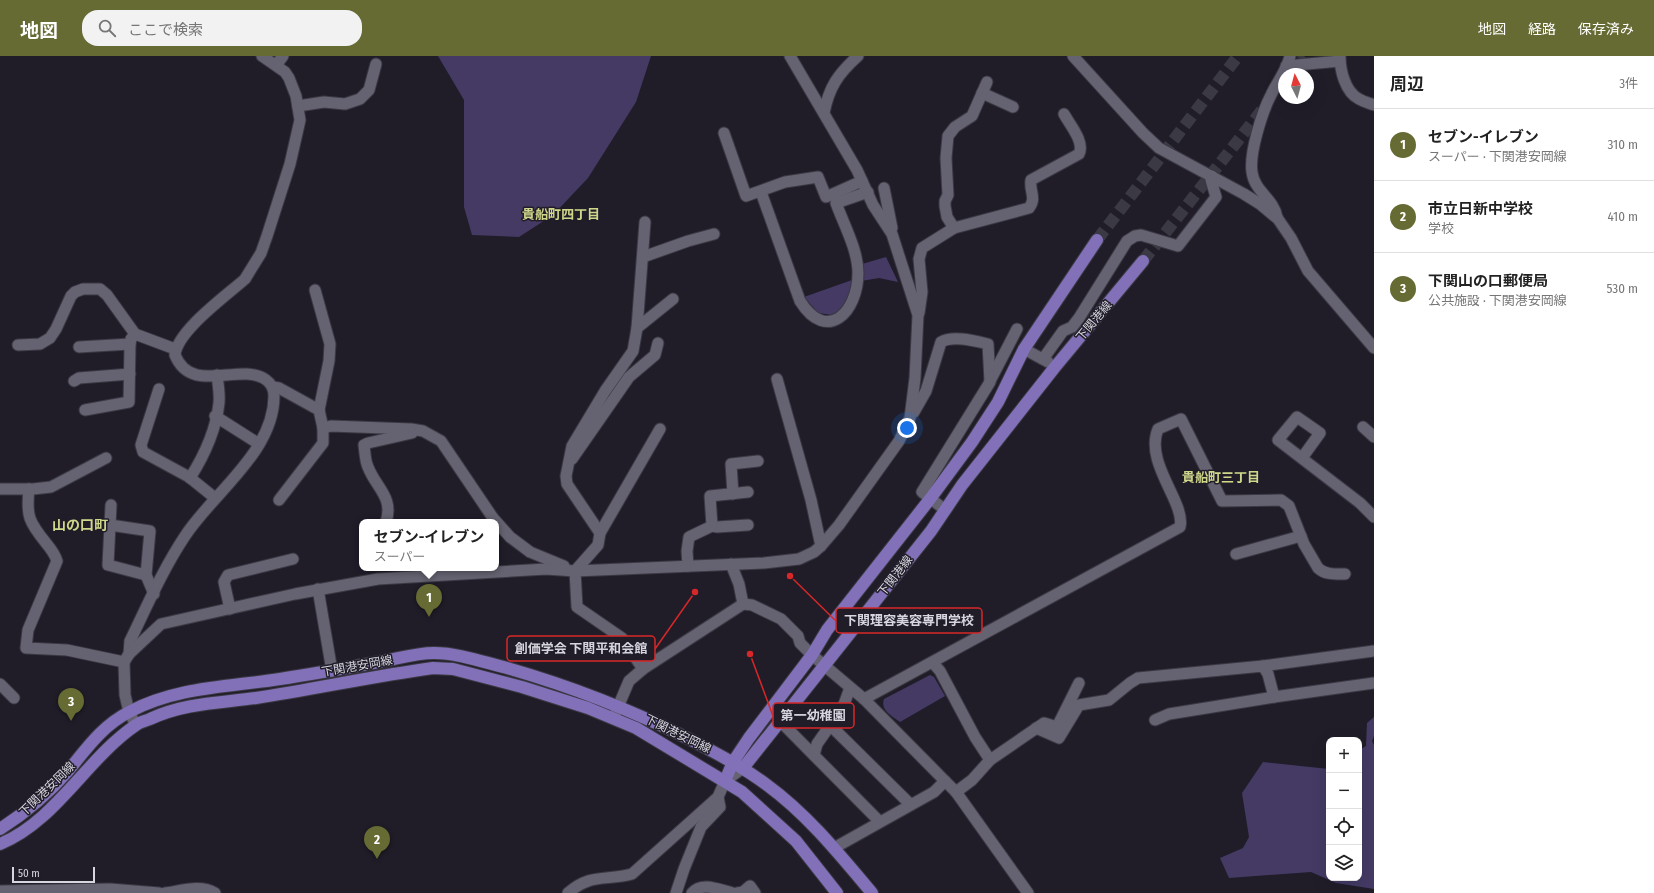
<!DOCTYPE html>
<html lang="ja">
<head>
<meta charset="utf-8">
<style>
	body { margin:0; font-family:"Fira Sans Condensed","Noto Sans JP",sans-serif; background:#f2f2f2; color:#222 }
	.controls { position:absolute; right:12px; bottom:12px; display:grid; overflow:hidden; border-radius:8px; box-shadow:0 4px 16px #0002 }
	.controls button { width:36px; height:36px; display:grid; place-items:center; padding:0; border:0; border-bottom:1px solid #e0e0e0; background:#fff; color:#222; font:20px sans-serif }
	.compass { position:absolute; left:1278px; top:12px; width:36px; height:36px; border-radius:50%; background:#fff; box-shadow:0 4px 16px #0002; rotate:354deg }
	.scale { position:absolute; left:12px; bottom:10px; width:83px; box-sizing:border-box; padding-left:4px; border:2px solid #d7d6de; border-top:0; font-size:11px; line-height:14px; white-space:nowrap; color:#d7d6de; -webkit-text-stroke:3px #201d29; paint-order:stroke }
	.you { position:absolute; left:907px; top:372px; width:14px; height:14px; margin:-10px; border:3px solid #fff; border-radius:50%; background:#1a73e8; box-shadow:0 0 0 6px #1a73e833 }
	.badge { display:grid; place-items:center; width:26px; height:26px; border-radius:50%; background:#666a33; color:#fff; font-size:13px; font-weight:700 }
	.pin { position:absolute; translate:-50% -33px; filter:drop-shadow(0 1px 2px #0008) }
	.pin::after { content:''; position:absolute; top:21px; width:14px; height:12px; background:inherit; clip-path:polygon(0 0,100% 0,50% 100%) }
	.popup { position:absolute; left:359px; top:463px; width:140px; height:52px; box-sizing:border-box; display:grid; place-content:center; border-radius:8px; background:#fff; filter:drop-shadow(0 1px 3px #0005); font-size:13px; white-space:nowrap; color:#767676 }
	.popup b { font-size:15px; color:#222 }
	.popup::after { content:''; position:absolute; left:50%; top:100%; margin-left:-8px; border:8px solid transparent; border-top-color:#fff }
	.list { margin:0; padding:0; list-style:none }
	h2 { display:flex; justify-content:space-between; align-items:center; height:52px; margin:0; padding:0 16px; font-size:17px }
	h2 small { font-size:13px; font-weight:400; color:#767676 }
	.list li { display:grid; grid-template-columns:26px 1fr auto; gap:12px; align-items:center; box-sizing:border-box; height:72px; padding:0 16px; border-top:1px solid #e0e0e0 }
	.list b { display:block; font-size:15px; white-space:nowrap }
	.list p { margin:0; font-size:13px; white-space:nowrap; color:#767676 }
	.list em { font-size:13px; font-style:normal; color:#767676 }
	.icon { flex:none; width:22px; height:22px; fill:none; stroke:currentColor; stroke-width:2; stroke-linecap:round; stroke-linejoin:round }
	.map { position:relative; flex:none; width:1374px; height:837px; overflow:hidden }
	header { display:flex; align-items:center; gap:24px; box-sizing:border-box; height:56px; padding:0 20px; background:#666a33; color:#fff }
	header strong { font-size:19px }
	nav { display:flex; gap:22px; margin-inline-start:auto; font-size:14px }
	.search { width:280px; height:36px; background:#f2f2f2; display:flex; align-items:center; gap:10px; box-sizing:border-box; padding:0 14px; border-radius:16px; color:#767676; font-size:15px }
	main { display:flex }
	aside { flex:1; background:#fff }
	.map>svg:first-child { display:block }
</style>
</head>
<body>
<header>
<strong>地図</strong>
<div class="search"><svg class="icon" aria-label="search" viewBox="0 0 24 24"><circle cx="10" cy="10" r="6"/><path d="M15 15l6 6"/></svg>ここで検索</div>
<nav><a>地図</a><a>経路</a><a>保存済み</a></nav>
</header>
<main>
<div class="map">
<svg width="1374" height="837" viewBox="0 0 1374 837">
	<rect width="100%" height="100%" fill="#201d29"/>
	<g fill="#443a64">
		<path d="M438,0H651L636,46L588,122L553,159L519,181L472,179L464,151V44Z"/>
		<path d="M886,201L898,226L879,222L861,225L862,208Z"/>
		<path d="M852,224L848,246L843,253L832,259L818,257L804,241Z"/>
		<path d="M930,619L934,621L945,640L900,666C892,660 880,654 884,643Z"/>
		<path d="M1374,661V680L1372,685L1374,689V833L1336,827L1311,816L1229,822L1220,802L1243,792L1249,781L1242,737L1263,706L1329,713V822H1359V694L1366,690L1367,667Z"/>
	</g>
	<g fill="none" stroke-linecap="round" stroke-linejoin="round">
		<g stroke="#3b3944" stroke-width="12" stroke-dasharray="12 6" stroke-linecap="butt">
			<path d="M1290,18L1304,0"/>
			<path d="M1097,184L1238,0"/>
			<path d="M1143,205L1266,49"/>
		</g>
		<defs>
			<g id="minor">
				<path d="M1073,0L1143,77L1159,92L1244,138L1260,148L1278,163L1291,182L1308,215L1374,292"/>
				<path d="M1340,0C1340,14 1345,36 1359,43C1364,46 1369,47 1374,49"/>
				<path d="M276,9L283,0"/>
				<path d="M1286,10L1340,5"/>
				<path d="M982,37L1013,51"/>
				<path d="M298,50L324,46L345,48L360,43L369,34L376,8"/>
				<path d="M824,57C829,31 838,18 858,0"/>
				<path d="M724,77L746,140L785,126L818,121L826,141L862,125"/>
				<path d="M884,132L892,172"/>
				<path d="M761,136L800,245C827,288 858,256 858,217C858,194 844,169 836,147L868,136"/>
				<path d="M1277,161C1274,143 1254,135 1252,116C1249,98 1262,56 1271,39C1277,26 1287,14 1290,0"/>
				<path d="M954,172L947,161L945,150V145L948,139L946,102L948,80L955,71L972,60L987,26"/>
				<path d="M643,201L688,185L714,178"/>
				<path d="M315,234L330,288L329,305L319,354"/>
				<path d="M919,257L922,236L919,203L922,192L954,172L1029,152C1037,142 1029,135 1031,124L1079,98C1085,86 1070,69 1064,58"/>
				<path d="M637,272L673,243"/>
				<path d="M18,289L40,288L50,282L56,273L71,240L75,236L83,233H100L107,239L135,278L175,293"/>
				<path d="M79,291L130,288"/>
				<path d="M1024,293L1048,306"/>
				<path d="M1043,303L1063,275L1072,271L1079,262L1127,185L1135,180L1141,179L1178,190L1216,141L1211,124L1212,120"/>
				<path d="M777,323L811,444L821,490"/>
				<path d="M74,325L79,322L130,318"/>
				<path d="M990,325L1017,273"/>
				<path d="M273,331L279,332L319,354L323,372L331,370L411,373L423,375L441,385L493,462L510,481L530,496L564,510"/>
				<path d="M159,333L141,389L143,396L189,421L215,442"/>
				<path d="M85,354L129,346L130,288L131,283L135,278"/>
				<path d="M914,356L926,335L941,286C953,279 975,285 988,288L990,326L922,436L944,453"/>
				<path d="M215,360L259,388"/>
				<path d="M1363,371L1374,381"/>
				<path d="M1302,402L1320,377L1297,361L1278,384L1360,447L1374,461"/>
				<path d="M572,403L629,321L655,299L658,287"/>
				<path d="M190,422C204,400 216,374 219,347C220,338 218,328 217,319"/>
				<path d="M0,433H33L51,431L106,402"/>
				<path d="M29,433C26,460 29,466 46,487C51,493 55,498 57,505L28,574L26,592L67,594L124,606"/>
				<path d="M733,438L731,408L758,405"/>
				<path d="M279,444L323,387V372"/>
				<path d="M111,449L108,509L146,519"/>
				<path d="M386,466C394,441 376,432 368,411C365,405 365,396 364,389L368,387L412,377"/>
				<path d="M110,469L150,475L146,519L154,538"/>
				<path d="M712,470L717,471L748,469"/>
				<path d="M600,477L660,373"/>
				<path d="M1236,498L1301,480"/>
				<path d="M731,508L739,528L743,548L752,549L781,563L798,580L800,587L812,599L864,643L945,725L956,736L1028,837"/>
				<path d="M688,510L687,495L689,481L712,470L710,440L748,436"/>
				<path d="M318,533L332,615"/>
				<path d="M230,553L224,526L228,519L293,503"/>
				<path d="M129,598L130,585C147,550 163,513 185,480C213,437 274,396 274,340C274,325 261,319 247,318C220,317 188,331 175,299C177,275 226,240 245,223L261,197L267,180L290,108L300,64L296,40L289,22L285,16L262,0"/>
				<path d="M933,607L940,615L975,681L990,704"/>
				<path d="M1263,610L1374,595"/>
				<path d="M643,613L622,582L577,551L575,515L598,489L600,477L567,428L566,420L572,390L605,335L633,295L637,272L645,166"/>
				<path d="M0,628L14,642"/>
				<path d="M864,643L1180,471C1186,447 1144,407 1158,373L1181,363L1222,445L1281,444L1289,450L1304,488L1318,512C1325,519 1336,518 1345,518"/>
				<path d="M615,658L629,625L643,613L743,548"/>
				<path d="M1155,664L1169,658L1274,641"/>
				<path d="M781,666L879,765"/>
				<path d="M136,669L129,656L125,639L124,606L129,598L161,568L295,538L378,523L546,513L575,515L764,507L799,503L814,496L821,490L839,469L899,385L910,362L915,322L918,259L892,178L873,149L857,114L790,0"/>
				<path d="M830,669L910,748"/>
				<path d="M1036,672L1059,682L1079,649L1109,644L1130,627L1138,622L1263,610L1268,618L1274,641L1374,627"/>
				<path d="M814,699L817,688L843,651L850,632"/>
				<path d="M956,736L972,724L990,704L1044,667L1057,671L1079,627"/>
				<path d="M834,792L934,736L945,725"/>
				<path d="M0,835L110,833L159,837"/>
				<path d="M165,837C181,835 200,828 215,837"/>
				<path d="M568,837C591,817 606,825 632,818L718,741L725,725L743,712"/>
				<path d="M676,837L684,813L701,771L720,751L718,741"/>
				<path d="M692,837C702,825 720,834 733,837"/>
				<path d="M737,837L743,836L750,830L755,837"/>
			</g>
			<g id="major">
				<path d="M743,712L931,475L962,429L1055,311L1143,205"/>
				<path d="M725,725L733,706L749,682L812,599L827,574L930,443L972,386L998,346L1024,293L1097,184"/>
				<path d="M0,773C25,757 49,737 68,715C87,692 102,670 129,656C176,631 228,631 280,623C313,618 346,612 379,606C397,603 415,597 434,597C458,597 483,606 507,612C570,630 631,654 689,683C716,697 743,711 767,729C808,759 840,799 872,837"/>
				<path d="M0,788C56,765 87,702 136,669C140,666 145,665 150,663C184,647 220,647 256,642C315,633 374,620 433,612L453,613L522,631L588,652L636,672L742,736L796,785L837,837"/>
			</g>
		</defs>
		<use href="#minor" stroke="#3b3943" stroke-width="13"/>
		<use href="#major" stroke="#3b3943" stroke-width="14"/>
		<use href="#minor" stroke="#656271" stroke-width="11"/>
		<use href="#major" stroke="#8270b8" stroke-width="12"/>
	</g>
	<g text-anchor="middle" stroke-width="3" stroke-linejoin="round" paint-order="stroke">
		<g font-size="12" fill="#d7d6de" stroke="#201d29">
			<text transform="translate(1094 265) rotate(-50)" y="4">下関港線</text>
			<text transform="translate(895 520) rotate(-52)" y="4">下関港線</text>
			<text transform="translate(357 610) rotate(-10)" y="4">下関港安岡線</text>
			<text transform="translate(678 678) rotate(26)" y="4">下関港安岡線</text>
			<text transform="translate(47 733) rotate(-44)" y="4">下関港安岡線</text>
		</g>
		<g font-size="13" font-weight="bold" fill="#cfd78a" stroke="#201d29">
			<text x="561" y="163">貴船町四丁目</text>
			<text x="1221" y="426">貴船町三丁目</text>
		</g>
		<g font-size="14" font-weight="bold" fill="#cfd78a" stroke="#201d29">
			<text x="80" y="474">山の口町</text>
		</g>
	</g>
	<path fill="none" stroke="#d62828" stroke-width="1.5" d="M790 520L836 565M695 536L655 593M750 598L773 660"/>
	<g fill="#d62828" stroke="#201d29" stroke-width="1.5">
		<circle cx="790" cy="520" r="4"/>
		<circle cx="695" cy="536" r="4"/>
		<circle cx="750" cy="598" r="4"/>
	</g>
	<g fill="#201d29" stroke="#d62828" stroke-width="1.5">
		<rect x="836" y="552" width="146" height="25" rx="4"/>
		<rect x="507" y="580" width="148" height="25" rx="4"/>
		<rect x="773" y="647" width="81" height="25" rx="4"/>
	</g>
	<g font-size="13" text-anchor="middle" font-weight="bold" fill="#d7d6de">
		<text x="909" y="569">下関理容美容専門学校</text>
		<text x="581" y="597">創価学会 下関平和会館</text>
		<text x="813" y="664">第一幼稚園</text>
	</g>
</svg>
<div class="controls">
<button>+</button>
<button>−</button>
<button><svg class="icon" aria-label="locate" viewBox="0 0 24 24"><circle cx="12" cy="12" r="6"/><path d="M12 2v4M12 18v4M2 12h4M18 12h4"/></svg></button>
<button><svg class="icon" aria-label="layers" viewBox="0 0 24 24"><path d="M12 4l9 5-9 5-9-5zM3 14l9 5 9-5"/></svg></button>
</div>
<svg class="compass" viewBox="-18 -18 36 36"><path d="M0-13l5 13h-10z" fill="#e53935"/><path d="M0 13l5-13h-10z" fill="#767676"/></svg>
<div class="scale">50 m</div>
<div class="you"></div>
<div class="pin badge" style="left:429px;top:561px">1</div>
<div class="popup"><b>セブン-イレブン</b>スーパー</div>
<div class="pin badge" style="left:377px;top:803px">2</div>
<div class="pin badge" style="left:71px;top:665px">3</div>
</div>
<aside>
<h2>周辺<small>3件</small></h2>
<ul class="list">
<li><span class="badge">1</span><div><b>セブン-イレブン</b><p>スーパー · 下関港安岡線</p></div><em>310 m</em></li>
<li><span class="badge">2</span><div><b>市立日新中学校</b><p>学校</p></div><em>410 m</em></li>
<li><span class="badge">3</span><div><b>下関山の口郵便局</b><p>公共施設 · 下関港安岡線</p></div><em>530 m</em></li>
</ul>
</aside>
</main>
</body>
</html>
